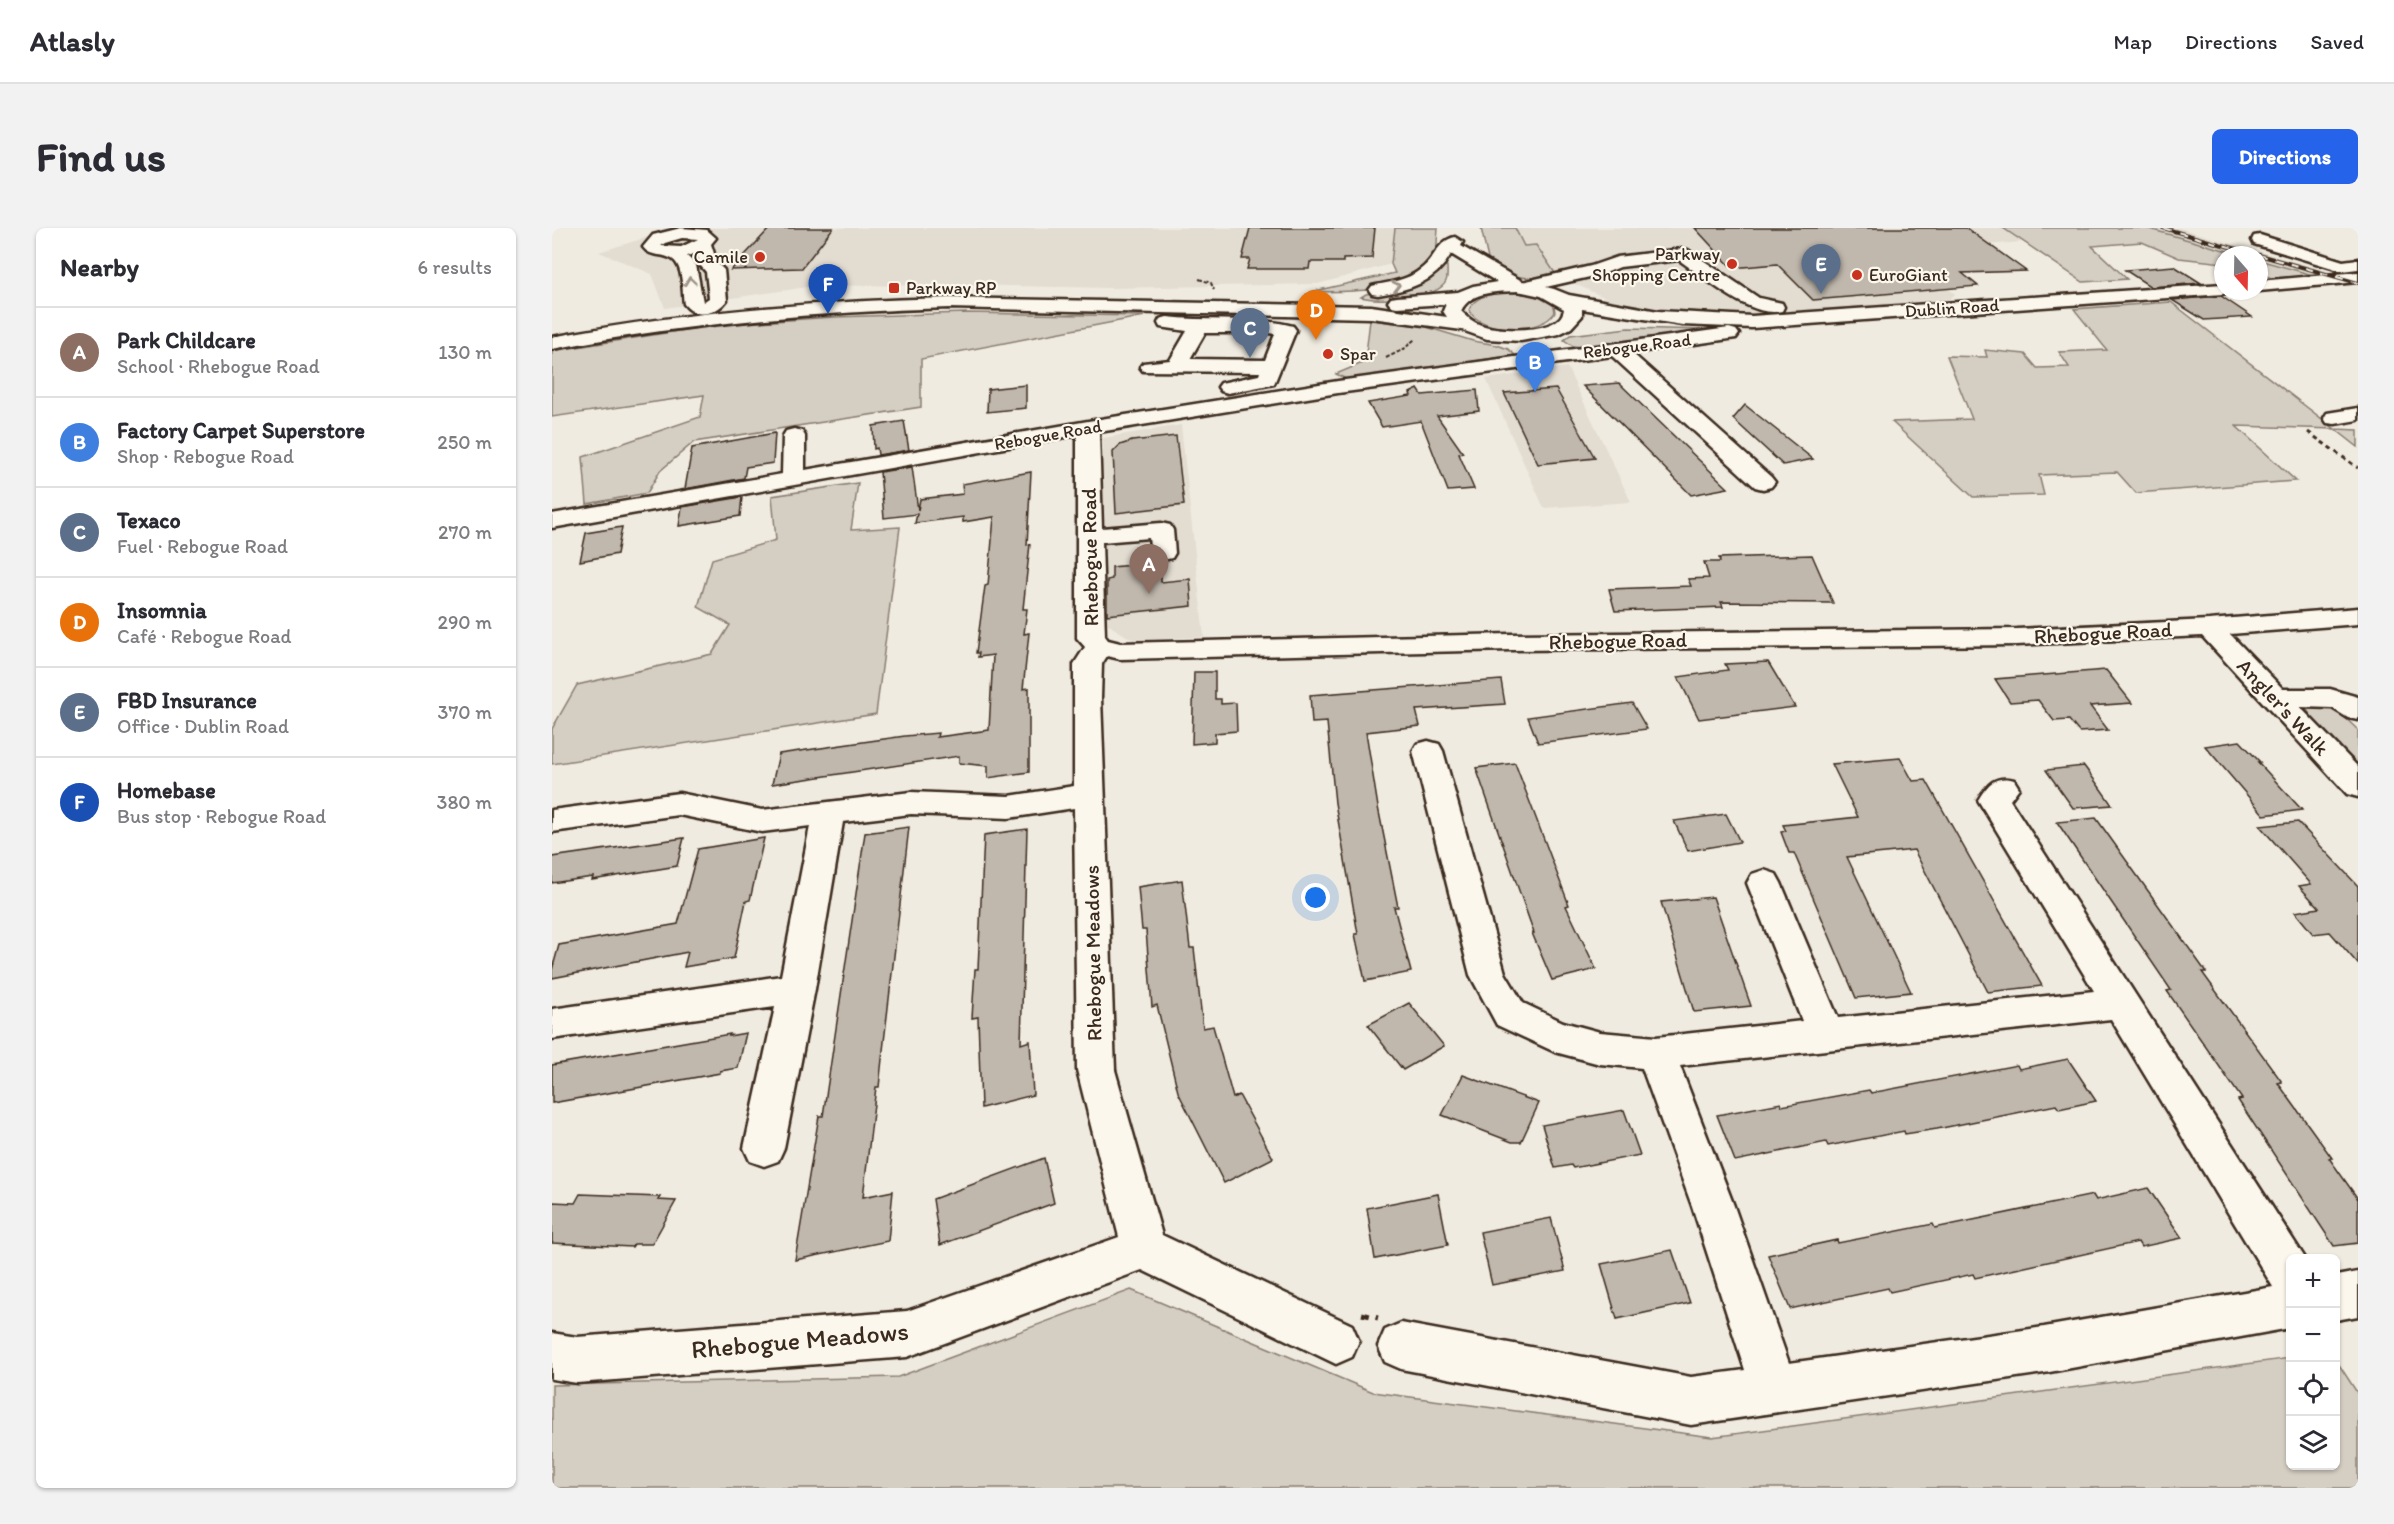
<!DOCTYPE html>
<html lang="en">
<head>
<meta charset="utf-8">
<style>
	body { margin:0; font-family:Itim,sans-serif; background:#f2f2f3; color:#2b2b33 }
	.controls { position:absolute; right:18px; bottom:18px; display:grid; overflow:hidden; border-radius:9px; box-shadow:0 2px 4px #0004 }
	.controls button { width:54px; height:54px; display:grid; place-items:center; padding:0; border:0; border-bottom:2px solid #e1e1e2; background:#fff; color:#2b2b33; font:30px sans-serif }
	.compass { position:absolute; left:1662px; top:18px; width:54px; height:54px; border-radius:50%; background:#fff; box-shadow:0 2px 4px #0004; rotate:160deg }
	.you { position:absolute; left:764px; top:670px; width:21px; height:21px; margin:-15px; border:4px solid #fff; border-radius:50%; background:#1a73e8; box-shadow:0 0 0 9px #1a73e833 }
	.badge { display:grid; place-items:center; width:39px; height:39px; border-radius:50%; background:#2563eb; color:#fff; font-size:20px; font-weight:700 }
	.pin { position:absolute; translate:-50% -50px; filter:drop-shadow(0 2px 3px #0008) }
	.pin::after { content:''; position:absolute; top:32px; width:21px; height:18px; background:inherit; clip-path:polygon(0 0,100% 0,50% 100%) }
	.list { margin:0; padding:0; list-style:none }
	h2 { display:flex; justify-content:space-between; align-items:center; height:78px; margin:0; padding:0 24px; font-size:26px }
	h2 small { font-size:20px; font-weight:400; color:#7c7c81 }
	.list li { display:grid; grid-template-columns:39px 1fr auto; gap:18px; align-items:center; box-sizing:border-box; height:90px; padding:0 24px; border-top:2px solid #e1e1e2 }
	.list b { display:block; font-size:22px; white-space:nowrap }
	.list p { margin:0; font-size:20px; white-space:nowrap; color:#7c7c81 }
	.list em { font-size:20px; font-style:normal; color:#7c7c81 }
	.icon { flex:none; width:33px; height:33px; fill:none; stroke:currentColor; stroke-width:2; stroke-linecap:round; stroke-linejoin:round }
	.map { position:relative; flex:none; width:1806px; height:1260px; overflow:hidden; border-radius:9px }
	header { display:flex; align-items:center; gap:36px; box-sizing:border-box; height:84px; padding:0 30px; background:#fff; border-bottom:2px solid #e1e1e2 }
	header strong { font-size:28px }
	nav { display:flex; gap:33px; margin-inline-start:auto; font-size:21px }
	.intro { display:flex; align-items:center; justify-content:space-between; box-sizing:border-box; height:144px; padding:0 36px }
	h1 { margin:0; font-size:42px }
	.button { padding:15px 27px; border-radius:9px; background:#2563eb; color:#fff; font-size:21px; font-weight:700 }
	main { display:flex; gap:36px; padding:0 36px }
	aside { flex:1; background:#fff; border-radius:9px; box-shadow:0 2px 4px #0004 }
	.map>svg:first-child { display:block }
</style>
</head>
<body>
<header>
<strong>Atlasly</strong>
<nav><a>Map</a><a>Directions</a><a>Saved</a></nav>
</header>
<div class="intro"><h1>Find us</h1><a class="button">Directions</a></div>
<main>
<aside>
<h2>Nearby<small>6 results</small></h2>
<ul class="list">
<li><span class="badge" style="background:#8d6e63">A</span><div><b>Park Childcare</b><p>School · Rhebogue Road</p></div><em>130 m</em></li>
<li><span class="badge" style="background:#3f7fe0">B</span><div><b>Factory Carpet Superstore</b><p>Shop · Rebogue Road</p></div><em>250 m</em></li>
<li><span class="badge" style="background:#5c6f8a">C</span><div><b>Texaco</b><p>Fuel · Rebogue Road</p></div><em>270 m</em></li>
<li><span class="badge" style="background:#e8710a">D</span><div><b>Insomnia</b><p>Café · Rebogue Road</p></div><em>290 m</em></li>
<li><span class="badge" style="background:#5c6f8a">E</span><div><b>FBD Insurance</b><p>Office · Dublin Road</p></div><em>370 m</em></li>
<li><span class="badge" style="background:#1a4fb4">F</span><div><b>Homebase</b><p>Bus stop · Rebogue Road</p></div><em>380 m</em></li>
</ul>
</aside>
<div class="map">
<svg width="1806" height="1260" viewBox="0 0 1806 1260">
	<rect width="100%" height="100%" fill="#f0ebe0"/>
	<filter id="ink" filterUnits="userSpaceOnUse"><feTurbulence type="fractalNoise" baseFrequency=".0167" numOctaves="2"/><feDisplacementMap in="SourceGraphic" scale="12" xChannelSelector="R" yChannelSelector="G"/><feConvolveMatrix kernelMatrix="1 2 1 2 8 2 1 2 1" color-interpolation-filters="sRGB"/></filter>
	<g filter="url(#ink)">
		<g fill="#e2dcd1">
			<path d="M125,0H843L839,36L766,56L559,60L405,57L262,58L113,80L100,46L47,24Z"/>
			<path d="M963,0H1451L1470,14L1350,24L1403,66L1398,71L1211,90L1081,82L1005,48L984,17L972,18Z"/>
			<path d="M1594,0H1627L1791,48L1768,49L1707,32V27H1690Z"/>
			<path d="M1015,139L1079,274L992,280L934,151Z"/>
			<path d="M629,197L652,409L581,412L552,394L551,210Z"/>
		</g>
		<g fill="#d5cec3" stroke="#887c70" stroke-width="1.5">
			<path d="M843,0H886L884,29C877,35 871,42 863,47C834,66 791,63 758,64L843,45L839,36Z"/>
			<path d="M929,0H963L972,18L984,17L1005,48C980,53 961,49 938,40Z"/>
			<path d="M1451,0H1594L1690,27H1671V35L1627,30L1590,14L1540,18L1575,51L1531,54Z"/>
			<path d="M1707,32L1768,49L1729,54L1707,45Z"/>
			<path d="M889,38H895C895,42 896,49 894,53C887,71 826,74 809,69L814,66L836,63Z"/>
			<path d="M948,65C967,64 987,65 1002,78L1003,84C991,106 928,106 917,82C922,69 935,67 948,65Z"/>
			<path d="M1619,74L1783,201L1806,202V219L1783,201L1684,198L1744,253L1584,265L1565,244L1487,247L1492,267L1421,269L1340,194L1420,191L1395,128L1435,129L1433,122L1473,126L1485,140L1517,139L1507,124L1555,122L1522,81Z"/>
			<path d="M414,85L593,88L369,131V179L142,214L108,243L95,265L35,276L31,229L148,189L152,167L0,189V123L164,97L282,89Z"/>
			<path d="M818,92L871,98L921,113L945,117L956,121L963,127L796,152L784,146L813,134Z"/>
			<path d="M1076,100L1154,102L1037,120L1021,118L1012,112L1018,107Z"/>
			<path d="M306,255L299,302L348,299L324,486L0,536V501L25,457L160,426L178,397L146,379L160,331L224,312L220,268Z"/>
			<path d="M1767,477L1783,480L1806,502V537L1761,492L1754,480Z"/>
			<path d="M579,1062L821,1164L1160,1209L1738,1130V1238H1784V1132L1806,1166V1260H0V1157L346,1149Z"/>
		</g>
		<g fill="#c0b8ad" stroke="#3b2a1e" stroke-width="1.5">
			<path d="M218,0H281L250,40L179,42Z"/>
			<path d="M698,0H823L820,30L791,31V34H758L757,41H695L698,31H690Z"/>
			<path d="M1143,0H1414L1474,43L1410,45L1426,58L1261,72L1225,36L1180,40Z"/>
			<path d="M1622,38L1649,55L1599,59L1573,42Z"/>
			<path d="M1669,68L1700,89L1652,92L1620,72Z"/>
			<path d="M1067,155L1176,260L1139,267L1031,158Z"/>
			<path d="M474,157V180L435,184L436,161Z"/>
			<path d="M866,161L870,167L925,162L927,183L885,188L911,225L907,226L922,261L896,263L869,193L830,199L816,175L859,168L858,165Z"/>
			<path d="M1004,161L1043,230L986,236L952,165Z"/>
			<path d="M1193,177L1261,231L1231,237L1181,191Z"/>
			<path d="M352,193L357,222L326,227L325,220L322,221L321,198Z"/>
			<path d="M223,205L221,235L194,239L192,250L133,261L140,220Z"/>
			<path d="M624,208L632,277L564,285L561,224L568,217L580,213Z"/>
			<path d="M360,239L366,282L368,271L411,266L410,256L479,244L475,317L478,316L471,381H475L472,406L477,405L471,461L477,460V544L436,550V538L407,535V528L220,556L227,526L353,508L386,505L385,509L437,502L441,427L426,429L427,425H424L433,358L436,357L442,289L411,294V289L363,295L365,286L332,290L328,244Z"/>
			<path d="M190,269L188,288L127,298L130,279Z"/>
			<path d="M70,299L65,326L28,333L34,305Z"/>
			<path d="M1260,327L1281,375L1169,374L1171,379L1063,383L1057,361L1139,358L1136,351L1157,350L1152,334H1168L1167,330Z"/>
			<path d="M609,334V354L638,351L640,378L555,387V352L560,351V339Z"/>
			<path d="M1216,434L1243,479L1147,491L1126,449L1176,442L1173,436Z"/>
			<path d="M1554,442L1580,475L1538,478L1556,502L1527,504L1517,492L1502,493L1486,472L1458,474L1443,451Z"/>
			<path d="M642,444H663V471H669V476L684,475L685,503L663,505V514L640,516Z"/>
			<path d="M949,452L953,476L864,482L868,498L814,504L826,579L846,679H842L859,744L813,753L803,706H806L783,575L775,494L760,495L758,467Z"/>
			<path d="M1080,475L1095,501L986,515L976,489Z"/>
			<path d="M1688,513L1708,534H1706L1750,582L1712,587L1653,518Z"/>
			<path d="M1348,530L1361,553L1374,552L1490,758L1436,764L1362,622L1295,629L1359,764L1304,770L1242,625H1237L1229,604L1234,603L1231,597L1306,589L1280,536Z"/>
			<path d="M963,535L1017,677L1014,678L1044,741L1000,752L980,705H982L924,540Z"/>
			<path d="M1532,538L1546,557L1560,577L1521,580L1494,542Z"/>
			<path d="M1174,586L1188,614L1136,623L1122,593Z"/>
			<path d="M1544,590L1654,744H1650L1730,854L1726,855L1780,930H1777L1806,971V1015L1782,1018L1686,872L1690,871L1615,763L1619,762L1505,594Z"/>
			<path d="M1746,594L1806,658V736L1778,704L1761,706L1743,684L1767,680L1747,658L1759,656L1708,598Z"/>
			<path d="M357,599L330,831L327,859H324L311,969L341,963L336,1013L243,1032L267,888H271L313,605Z"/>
			<path d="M475,601L469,816L478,813L481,867L429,880L426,789L420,790L423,741H426L432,607Z"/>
			<path d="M132,610L125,638L40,652L41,649L0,655V629Z"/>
			<path d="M212,610L198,672L194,673L182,730L132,739L136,724L0,750V742L7,717L126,696L146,621Z"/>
			<path d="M630,652L638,720H642L651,800L661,798L681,870L687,867L721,930L672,955L626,864L605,777L600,779L594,702H590L586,659Z"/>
			<path d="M1161,669L1199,778L1142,784L1109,674Z"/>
			<path d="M857,775L892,818L851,842L816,797Z"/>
			<path d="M194,805L186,840L168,843V845L0,875V837L178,806L177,808Z"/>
			<path d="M1516,831L1544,873L1507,881L1504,877L1385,901L1353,906L1352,903L1276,918L1274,914L1183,933L1165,887L1229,875L1230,878L1317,862L1319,865L1465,837L1467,841Z"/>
			<path d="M911,847L987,875L969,914H960L890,887Z"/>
			<path d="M1072,882L1088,927L1021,940L1019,937L1003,940L990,897Z"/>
			<path d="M492,930L502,975L388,1017L381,971Z"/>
			<path d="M1596,960L1630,1010L1589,1019L1586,1014L1423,1050L1421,1046L1338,1064L1336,1060L1238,1081L1216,1027L1285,1012L1286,1015L1381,996L1383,1000L1541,967L1544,972Z"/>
			<path d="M28,966L108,969L106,972L124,973L100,1016H82L80,1019L0,1015V974L23,975Z"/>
			<path d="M886,966L896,1017L823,1031L815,980Z"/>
			<path d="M999,990L1013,1043L940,1057L928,1004Z"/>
			<path d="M1120,1022L1138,1075L1065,1091L1049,1036Z"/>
		</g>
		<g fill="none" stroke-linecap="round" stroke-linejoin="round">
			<defs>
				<g id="minor">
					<path d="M129,0L155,2L164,10L159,16L165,35L172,42L175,72C165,86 144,92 132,76C130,63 132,35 118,30C108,25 98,29 91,19L101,7ZM130,10L146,11L129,19L109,18L113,15ZM145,25L148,37L154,44L157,70L151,74L144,37L135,28Z"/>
					<path d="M1708,7L1791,33L1806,31V41L1790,43L1702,16L1700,12L1702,8Z"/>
					<path d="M1130,21L1136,22L1207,70L1230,75L1232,79L1230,83C1198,91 1152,49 1127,32L1068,39L1051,46L972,64L966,63L963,59L966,55L1039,38L1065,29Z"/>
					<path d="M615,89C656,94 702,88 741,98L744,102L722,156L676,165L669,163L666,159L669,155L707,147L708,144L591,143L588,139L591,135L618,132L635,103L608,99L606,95L608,91ZM653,105H717L723,106L713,132L638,131Z"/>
					<path d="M1177,100L1184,102L1187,106L1184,110L1080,125L1219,249L1223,254L1219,259L1211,261L1203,259L1060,128L786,165L547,204L550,300L609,295L618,297L621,302L623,325L620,330L611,332L602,330L599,325L597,310L550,314L553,408L556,412L568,415L959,406L1465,401L1657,392L1806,380V396L1678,406L1731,461H1778L1806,469V492L1796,490L1780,480L1748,479L1806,539V569L1795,566L1650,408L1465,417L959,422L568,431L555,428L550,436L549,470L563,842L610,1007L800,1097L807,1113L800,1129L784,1136L590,1042L355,1129L25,1155L0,1151V1105L25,1109L355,1083L567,1009L525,842L522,580L457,590L359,586L291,594L263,761L232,920L226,933L212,938L198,933L192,920L223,779L0,811V781L229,748L258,598L210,604L127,587L0,604V582L127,565L210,582L359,564L457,568L522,558V436L533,419L525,410V207L0,300V286L230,246L231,208L234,203L242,201L250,203L253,208V242L536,193L786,153Z"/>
					<path d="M1806,180V192L1783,196L1775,195L1772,190L1775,185Z"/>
					<path d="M876,513L887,516L891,523L953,745L971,775L1011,794L1048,804L1104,809L1250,793L1195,655L1200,646L1212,642L1224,646L1229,655L1286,790L1542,763L1426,572C1436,556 1443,547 1462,552L1467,560L1458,572L1753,1030H1738V1100L1492,1145L1139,1197L849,1141L833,1134L826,1118L833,1102L849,1095L1139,1149L1193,1142L1140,978L1090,840L1048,836L1003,824L945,797L918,747L861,523L865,516ZM1559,791L1721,1059L1492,1099L1237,1135L1182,978L1128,838Z"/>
					<path d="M1806,1044V1088L1784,1092V1048Z"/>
				</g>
				<g id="major">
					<path d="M903,9L911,14L909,18L970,53L1002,61L1017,67L1106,83L1200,88L1671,56V63H1679L1671,66L1200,100L1130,97L1030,81V88L1019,100L1007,106L969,113L935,111L910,102L819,90L397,80C263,84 132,96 0,121V109C132,84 263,73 397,70L819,78L895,89L891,83L894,76L845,79L839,78L836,74L839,70L845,69L906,64L921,58L945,54L899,26C883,55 857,62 826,67L820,66L817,62L820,58C837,54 855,53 869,41C883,31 885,13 903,9ZM966,63L989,68L1012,81C1009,107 946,103 929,97C921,94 915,89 909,83C919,62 947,64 966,63Z"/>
					<path d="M1806,44V54L1707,63H1706L1707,53Z"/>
				</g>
			</defs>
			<use href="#minor" stroke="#3b2a1e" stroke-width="5"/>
			<use href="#major" stroke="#3b2a1e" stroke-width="5"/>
			<g stroke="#3b2a1e" stroke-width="2" stroke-dasharray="4 2" stroke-linecap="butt">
				<path d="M647,51L659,55L662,62"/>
				<path d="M834,130L852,121L863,111"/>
			</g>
			<path stroke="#3b2a1e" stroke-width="3" stroke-dasharray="4.5 4" stroke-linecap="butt" d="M1756,204L1806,240"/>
			<path stroke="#3b2a1e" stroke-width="5" stroke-dasharray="8 6" stroke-linecap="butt" d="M810,1086L826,1090"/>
			<use href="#minor" fill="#fbf7ec" fill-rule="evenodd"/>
			<use href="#major" fill="#fbf7ec" fill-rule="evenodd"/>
			<defs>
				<g id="rail">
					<path d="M1611,0L1706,27"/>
					<path d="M1707,27L1806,55"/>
				</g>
			</defs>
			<use href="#rail" stroke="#3b2a1e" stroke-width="4"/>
			<use href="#rail" stroke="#fbf7ec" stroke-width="2" stroke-dasharray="8" stroke-linecap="butt"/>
		</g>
		<defs><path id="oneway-chevron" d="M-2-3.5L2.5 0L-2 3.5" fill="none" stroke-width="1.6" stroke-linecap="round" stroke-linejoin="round" transform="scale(1.5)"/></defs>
		<g stroke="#9b9085">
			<use href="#oneway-chevron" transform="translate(138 53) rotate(-98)"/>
			<use href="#oneway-chevron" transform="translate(844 58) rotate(-14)"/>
		</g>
	</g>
	<g fill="#c8321e" stroke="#fbf7ec" stroke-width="2">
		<circle cx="208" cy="29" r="6"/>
		<circle cx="1180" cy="36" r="6"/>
		<circle cx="1305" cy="47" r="6"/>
		<rect x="336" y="54" width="12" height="12" rx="3"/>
		<circle cx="776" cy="126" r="6"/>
	</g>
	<g text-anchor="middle" stroke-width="4.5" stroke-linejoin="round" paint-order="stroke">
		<g font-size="18" fill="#3b2a1e" stroke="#fbf7ec" text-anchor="start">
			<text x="1168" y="32" text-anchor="end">Parkway<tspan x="1168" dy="21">Shopping Centre</tspan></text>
			<text x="196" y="35" text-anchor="end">Camile</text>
			<text x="1317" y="53">EuroGiant</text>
			<text x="354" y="66">Parkway RP</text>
			<text x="788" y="132">Spar</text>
		</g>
		<g font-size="18" fill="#3b2a1e" stroke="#fbf7ec">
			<text transform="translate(1400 80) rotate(-4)" y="6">Dublin Road</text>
			<text transform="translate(1085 118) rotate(-7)" y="6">Rebogue Road</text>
			<text transform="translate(496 207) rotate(-10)" y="6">Rebogue Road</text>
		</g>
		<g font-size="21" fill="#3b2a1e" stroke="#fbf7ec">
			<text transform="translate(538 329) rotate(-91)" y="7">Rhebogue Road</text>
			<text transform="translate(1551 405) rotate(-3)" y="7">Rhebogue Road</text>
			<text transform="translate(1066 413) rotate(-1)" y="7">Rhebogue Road</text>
			<text transform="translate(1731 479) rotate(47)" y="7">Angler's Walk</text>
			<text transform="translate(541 725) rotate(-91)" y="7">Rhebogue Meadows</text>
		</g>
		<g font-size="26" fill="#3b2a1e" stroke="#fbf7ec">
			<text transform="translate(248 1112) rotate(-5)" y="9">Rhebogue Meadows</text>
		</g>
	</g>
</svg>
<div class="controls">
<button>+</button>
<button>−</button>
<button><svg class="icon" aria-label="locate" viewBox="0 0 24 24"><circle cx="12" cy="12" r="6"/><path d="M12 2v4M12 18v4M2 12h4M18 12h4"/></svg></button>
<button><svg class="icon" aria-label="layers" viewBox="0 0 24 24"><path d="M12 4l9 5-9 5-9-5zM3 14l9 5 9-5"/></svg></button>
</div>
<svg class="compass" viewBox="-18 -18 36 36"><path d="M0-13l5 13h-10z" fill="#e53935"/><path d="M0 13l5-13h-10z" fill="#7c7c81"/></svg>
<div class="you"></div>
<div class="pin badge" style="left:597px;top:366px;background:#8d6e63">A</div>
<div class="pin badge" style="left:983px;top:164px;background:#3f7fe0">B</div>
<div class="pin badge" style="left:698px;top:130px;background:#5c6f8a">C</div>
<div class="pin badge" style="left:764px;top:112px;background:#e8710a">D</div>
<div class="pin badge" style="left:1269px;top:66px;background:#5c6f8a">E</div>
<div class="pin badge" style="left:276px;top:86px;background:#1a4fb4">F</div>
</div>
</main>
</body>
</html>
